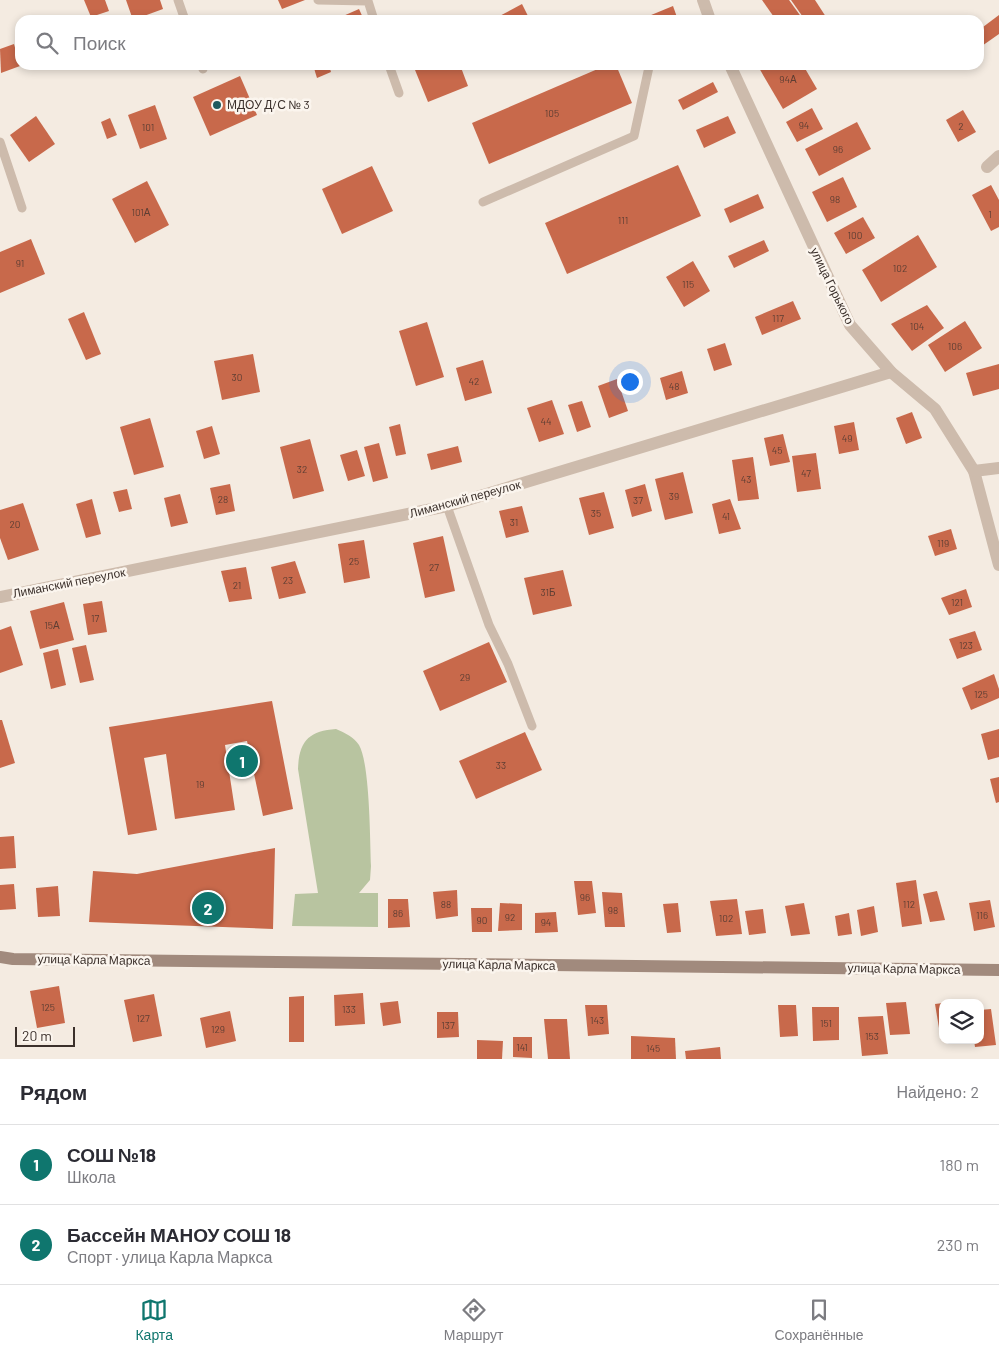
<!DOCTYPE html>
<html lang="ru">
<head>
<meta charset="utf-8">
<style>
	body { margin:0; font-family:Barlow,sans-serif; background:#f7f7f7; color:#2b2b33 }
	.controls { position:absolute; right:15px; bottom:15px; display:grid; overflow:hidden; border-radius:10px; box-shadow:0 2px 8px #0003 }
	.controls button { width:45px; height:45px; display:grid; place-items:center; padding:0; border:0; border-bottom:1px solid #e1e1e2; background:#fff; color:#2b2b33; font:25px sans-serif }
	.scale { position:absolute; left:15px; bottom:12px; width:60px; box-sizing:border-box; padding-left:5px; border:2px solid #3b302b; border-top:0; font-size:14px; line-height:18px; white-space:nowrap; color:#3b302b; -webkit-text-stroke:4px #fbf5ee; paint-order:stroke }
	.you { position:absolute; left:629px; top:381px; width:18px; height:18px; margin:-12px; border:4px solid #fff; border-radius:50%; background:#1a73e8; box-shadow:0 0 0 8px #1a73e833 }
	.badge { display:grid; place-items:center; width:32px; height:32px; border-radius:50%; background:#0f766e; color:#fff; font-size:16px; font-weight:700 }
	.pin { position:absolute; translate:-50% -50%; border:2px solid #fff; box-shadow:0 1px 5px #0006 }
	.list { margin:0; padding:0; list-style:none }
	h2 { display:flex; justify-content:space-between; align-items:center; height:65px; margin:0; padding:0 20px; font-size:21px }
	h2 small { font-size:16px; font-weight:400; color:#7c7c81 }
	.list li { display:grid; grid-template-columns:32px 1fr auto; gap:15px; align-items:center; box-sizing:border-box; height:80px; padding:0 20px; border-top:1px solid #e1e1e2 }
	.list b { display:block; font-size:19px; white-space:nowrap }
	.list p { margin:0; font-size:16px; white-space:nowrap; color:#7c7c81 }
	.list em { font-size:16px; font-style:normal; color:#7c7c81 }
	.icon { flex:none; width:28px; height:28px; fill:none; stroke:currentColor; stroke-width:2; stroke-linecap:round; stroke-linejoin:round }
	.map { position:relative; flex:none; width:999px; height:1059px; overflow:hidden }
	.search { position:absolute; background:#fff; box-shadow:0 2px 8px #0003; left:15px; right:15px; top:15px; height:55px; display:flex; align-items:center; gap:12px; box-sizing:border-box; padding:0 18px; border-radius:15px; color:#7c7c81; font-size:19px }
	.sheet { height:225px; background:#fff }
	nav { display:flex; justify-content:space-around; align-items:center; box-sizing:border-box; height:70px; border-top:1px solid #e1e1e2; background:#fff; font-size:14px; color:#7c7c81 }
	nav a { display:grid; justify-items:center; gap:2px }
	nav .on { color:#0f766e }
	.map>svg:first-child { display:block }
</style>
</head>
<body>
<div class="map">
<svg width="999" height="1059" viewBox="0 0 999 1059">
	<rect width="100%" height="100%" fill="#f4ebe1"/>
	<path fill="#b8c4a0" d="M336,729C345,733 354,737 359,745C370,764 370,840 371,866L370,880L359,893H378V927L292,926L295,894L318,893L298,769C299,741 309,731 336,729Z"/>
	<g fill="#c8694b">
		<path d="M84,0H105L109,11L91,17Z"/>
		<path d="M126,0H160L163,9L133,20Z"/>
		<path d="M278,0H305L282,9Z"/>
		<path d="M762,0H789L802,18L776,20Z"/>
		<path d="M791,0H815L828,20H805Z"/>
		<path d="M522,4L530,20H492Z"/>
		<path d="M673,6L678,20H639Z"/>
		<path d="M359,9L364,20H334Z"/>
		<path d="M999,15V34L979,48V30Z"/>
		<path d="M14,44L20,66L1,73L0,49Z"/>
		<path d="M313,65H329L331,72L317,78Z"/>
		<path d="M413,65H460L468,86L428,102Z"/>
		<path d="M607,65H616L632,103L489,164L472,123Z"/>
		<path d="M764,65H803L817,89L783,109L759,68Z"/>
		<path d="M240,76L257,115L210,136L193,97Z"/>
		<path d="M713,82L718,92L683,110L678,100Z"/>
		<path d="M155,105L167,139L140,149L128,115Z"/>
		<path d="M812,108L823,129L797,142L786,122Z"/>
		<path d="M963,110L976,132L958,142L946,120Z"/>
		<path d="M36,116L55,144L29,162L10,135Z"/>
		<path d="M728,116L736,133L704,148L696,130Z"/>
		<path d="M110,118L117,135L107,139L101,122Z"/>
		<path d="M857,122L871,149L819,176L805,149Z"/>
		<path d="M678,165L701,216L567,274L545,223Z"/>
		<path d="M372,166L393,211L342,234L322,189Z"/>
		<path d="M843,177L857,207L827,222L812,192Z"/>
		<path d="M147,181L169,225L135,243L112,199Z"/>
		<path d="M991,185L999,200V227L991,231L972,195Z"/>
		<path d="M758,194L764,208L730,223L724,209Z"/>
		<path d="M863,217L875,238L846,254L834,233Z"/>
		<path d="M918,235L937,267L881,302L862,270Z"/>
		<path d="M31,239L45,274L0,293V252Z"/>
		<path d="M764,240L769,251L734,268L728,256Z"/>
		<path d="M693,261L710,291L684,307L666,277Z"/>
		<path d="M793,301L801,319L762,335L755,317Z"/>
		<path d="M927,305L944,328L912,351L891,324Z"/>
		<path d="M84,312L101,354L86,360L68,319Z"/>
		<path d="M965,321L982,348L945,372L928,345Z"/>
		<path d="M427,322L444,377L416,386L399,331Z"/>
		<path d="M725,343L732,365L714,371L707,349Z"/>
		<path d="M253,354L260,392L222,400L214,361Z"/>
		<path d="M483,360L492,393L465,401L456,368Z"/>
		<path d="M999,364V389L973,396L966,373Z"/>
		<path d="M682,371L688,393L666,400L660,378Z"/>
		<path d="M617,379L628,411L609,418L598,386Z"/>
		<path d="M552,400L564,434L539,442L527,408Z"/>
		<path d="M582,401L591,427L577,432L568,405Z"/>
		<path d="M912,412L922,438L906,444L896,418Z"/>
		<path d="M150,418L164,467L134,475L120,427Z"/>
		<path d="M854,422L859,450L839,454L834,426Z"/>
		<path d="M400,424L406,454L396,456L389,427Z"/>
		<path d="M212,426L220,454L204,459L196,431Z"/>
		<path d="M783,434L790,462L770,466L764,438Z"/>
		<path d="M310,439L324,491L293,499L280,447Z"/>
		<path d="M379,443L388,478L373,482L364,447Z"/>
		<path d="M458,446L462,462L431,470L427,454Z"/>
		<path d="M357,450L365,476L348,481L340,455Z"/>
		<path d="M816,453L821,489L797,492L792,456Z"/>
		<path d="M753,457L759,499L738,501L732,460Z"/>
		<path d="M683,472L693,513L665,520L655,479Z"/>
		<path d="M230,484L235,511L216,515L210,488Z"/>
		<path d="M645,484L652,511L632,517L625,490Z"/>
		<path d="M127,489L132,509L119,512L113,492Z"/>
		<path d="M604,492L614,528L589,535L579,498Z"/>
		<path d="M180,494L188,523L171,527L164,498Z"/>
		<path d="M92,499L101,534L86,538L76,504Z"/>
		<path d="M730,499L741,529L719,534L712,504Z"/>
		<path d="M23,503L39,550L8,560L0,538V510Z"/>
		<path d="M522,506L529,532L506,538L499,511Z"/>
		<path d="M951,529L957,549L935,556L928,536Z"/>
		<path d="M443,536L455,591L425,598L413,543Z"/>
		<path d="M364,540L370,578L344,583L338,544Z"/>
		<path d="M295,561L306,593L279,599L271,567Z"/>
		<path d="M246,567L252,599L229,602L221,571Z"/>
		<path d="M563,570L572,606L533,615L524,578Z"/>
		<path d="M966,589L972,607L949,615L941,598Z"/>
		<path d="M102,601L107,632L88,635L83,604Z"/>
		<path d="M64,602L74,640L40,649L30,611Z"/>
		<path d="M11,626L23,665L0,673V630Z"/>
		<path d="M975,631L982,650L957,659L949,639Z"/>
		<path d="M489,642L507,682L440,711L423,671Z"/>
		<path d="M86,645L94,680L80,683L72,648Z"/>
		<path d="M58,649L66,685L51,689L43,653Z"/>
		<path d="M994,674L999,689V698L971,710L962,688Z"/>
		<path d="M272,701L293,809L263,816L247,741L225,745L235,810L175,819L166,754L144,758L157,830L128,835L109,727Z"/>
		<path d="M0,720H2L15,763L0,768Z"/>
		<path d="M999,729V757L988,760L981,734Z"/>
		<path d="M525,732L542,770L476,799L459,761Z"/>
		<path d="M999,777V802L996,803L990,779Z"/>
		<path d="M14,836L16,868L0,869V837Z"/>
		<path d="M275,848L273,929L89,922L93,871L137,874Z"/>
		<path d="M916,880L922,924L902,927L896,883Z"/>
		<path d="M574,881H592L596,913L578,915Z"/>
		<path d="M14,884L16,909L0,910V885Z"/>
		<path d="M58,886L60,916L38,917L36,888Z"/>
		<path d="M457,890L458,916L436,919L433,892Z"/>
		<path d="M937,891L945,920L930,922L923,894Z"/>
		<path d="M602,892L622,893L625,927H605Z"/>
		<path d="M388,899H408L410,927L388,928Z"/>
		<path d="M737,899L742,934L716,936L710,901Z"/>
		<path d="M990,900L995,927L974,931L969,903Z"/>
		<path d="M500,903L522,904V930L498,931Z"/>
		<path d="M678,903L681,932L667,933L663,904Z"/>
		<path d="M804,903L810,934L791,936L785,906Z"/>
		<path d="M874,906L878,932L861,936L857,910Z"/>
		<path d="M471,908H492V932H472Z"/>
		<path d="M763,909L766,933L749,935L745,911Z"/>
		<path d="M556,912L558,932L535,933V913Z"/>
		<path d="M849,913L852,934L838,936L835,916Z"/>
		<path d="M59,986L65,1023L37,1028L30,991Z"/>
		<path d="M363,993L365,1024L335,1026L334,995Z"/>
		<path d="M154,994L162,1036L133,1042L124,1000Z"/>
		<path d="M304,996V1042H289V997Z"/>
		<path d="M398,1001L401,1023L383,1026L380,1003Z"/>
		<path d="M906,1002L910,1034L890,1035L886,1003Z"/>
		<path d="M943,1003V1040H941L935,1004Z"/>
		<path d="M585,1005H607L609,1034L588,1036Z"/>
		<path d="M778,1005H796L798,1036L780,1037Z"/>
		<path d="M812,1007H839V1040L813,1041Z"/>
		<path d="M991,1009L996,1045L975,1047L974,1040H980V1010Z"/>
		<path d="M230,1011L236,1041L206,1048L200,1018Z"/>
		<path d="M437,1012H458L459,1037L437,1038Z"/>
		<path d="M883,1016L888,1054L862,1056L858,1017Z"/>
		<path d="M544,1019H567L570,1059H548Z"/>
		<path d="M631,1036L675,1038L676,1059H631Z"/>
		<path d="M513,1037H532V1058L513,1057Z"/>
		<path d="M477,1040L503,1041L502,1059H477Z"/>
		<path d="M720,1047L721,1059H686L685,1051Z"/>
	</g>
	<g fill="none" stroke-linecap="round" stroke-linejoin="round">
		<g stroke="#cdbbac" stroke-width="9">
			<path d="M178,0L185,20"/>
			<path d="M318,0L368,1L374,20"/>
			<path d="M201,65L203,69"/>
			<path d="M389,65L399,93"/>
			<path d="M0,142L22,208"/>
			<path d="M483,202L634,136L649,67L653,65"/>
			<path d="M447,506L489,625L508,664L532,726"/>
		</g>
		<g stroke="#cdbbac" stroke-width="12">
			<path d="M703,0L710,20"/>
			<path d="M730,65L850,325L891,372L935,409L974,471L999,565"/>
			<path d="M987,167L999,156"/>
			<path d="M974,471L999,468"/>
			<path d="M0,597L447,506L891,372"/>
		</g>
		<path stroke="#a18a7d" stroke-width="12" d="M0,957L13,959L999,970"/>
	</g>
	<circle fill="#1f5a5e" stroke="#fbf5ee" stroke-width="2" cx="217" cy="105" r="5"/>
	<g text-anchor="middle" stroke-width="5" stroke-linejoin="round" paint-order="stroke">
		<g font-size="10" fill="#5e3e33">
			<text x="788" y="83">94А</text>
			<text x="552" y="117">105</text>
			<text x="804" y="129">94</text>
			<text x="961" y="130">2</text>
			<text x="148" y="131">101</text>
			<text x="838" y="153">96</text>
			<text x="835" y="203">98</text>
			<text x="141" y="216">101А</text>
			<text x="990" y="218">1</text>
			<text x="623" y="224">111</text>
			<text x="855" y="239">100</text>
			<text x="20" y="267">91</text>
			<text x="900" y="272">102</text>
			<text x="688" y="288">115</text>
			<text x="778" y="322">117</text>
			<text x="917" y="330">104</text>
			<text x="955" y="350">106</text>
			<text x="237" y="381">30</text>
			<text x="474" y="385">42</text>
			<text x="674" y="390">48</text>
			<text x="546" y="425">44</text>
			<text x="847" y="442">49</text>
			<text x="777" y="454">45</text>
			<text x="302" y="473">32</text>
			<text x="806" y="477">47</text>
			<text x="746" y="483">43</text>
			<text x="674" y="500">39</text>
			<text x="223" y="503">28</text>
			<text x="638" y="504">37</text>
			<text x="596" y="517">35</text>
			<text x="726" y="520">41</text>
			<text x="514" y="526">31</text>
			<text x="15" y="528">20</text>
			<text x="943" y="547">119</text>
			<text x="354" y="565">25</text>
			<text x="434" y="571">27</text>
			<text x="288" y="584">23</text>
			<text x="237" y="589">21</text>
			<text x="548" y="596">31Б</text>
			<text x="957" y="606">121</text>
			<text x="95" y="622">17</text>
			<text x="52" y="629">15А</text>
			<text x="966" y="649">123</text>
			<text x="465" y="681">29</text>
			<text x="981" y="698">125</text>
			<text x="501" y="769">33</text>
			<text x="200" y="788">19</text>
			<text x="585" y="901">96</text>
			<text x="446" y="908">88</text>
			<text x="909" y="908">112</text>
			<text x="613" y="914">98</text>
			<text x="398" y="917">86</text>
			<text x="982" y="919">116</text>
			<text x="510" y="921">92</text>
			<text x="726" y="922">102</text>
			<text x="482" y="924">90</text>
			<text x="546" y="926">94</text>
			<text x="48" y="1011">125</text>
			<text x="349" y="1013">133</text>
			<text x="143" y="1022">127</text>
			<text x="597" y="1024">143</text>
			<text x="826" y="1027">151</text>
			<text x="448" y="1029">137</text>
			<text x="218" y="1033">129</text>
			<text x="872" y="1040">153</text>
			<text x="522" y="1051">141</text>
			<text x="653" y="1052">145</text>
		</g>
		<g font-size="12" fill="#3b302b" stroke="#fbf5ee" text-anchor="start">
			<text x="227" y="109">МДОУ Д/С № 3</text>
		</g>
		<g font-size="12" fill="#3b302b" stroke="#fbf5ee">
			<text transform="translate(832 286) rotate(64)" y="4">улица Горького</text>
			<text transform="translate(465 499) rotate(-15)" y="4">Лиманский переулок</text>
			<text transform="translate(69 583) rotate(-11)" y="4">Лиманский переулок</text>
			<text transform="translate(94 960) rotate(1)" y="4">улица Карла Маркса</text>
			<text transform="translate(499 965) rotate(1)" y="4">улица Карла Маркса</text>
			<text transform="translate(904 969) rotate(1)" y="4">улица Карла Маркса</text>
		</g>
	</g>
</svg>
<div class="controls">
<button><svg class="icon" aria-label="layers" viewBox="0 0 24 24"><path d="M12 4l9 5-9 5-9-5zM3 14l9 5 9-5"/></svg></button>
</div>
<div class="scale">20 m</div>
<div class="you"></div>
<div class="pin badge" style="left:242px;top:761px">1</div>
<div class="pin badge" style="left:208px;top:908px">2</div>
<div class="search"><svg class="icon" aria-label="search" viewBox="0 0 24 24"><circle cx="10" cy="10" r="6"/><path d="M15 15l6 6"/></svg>Поиск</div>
</div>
<section class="sheet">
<h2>Рядом<small>Найдено: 2</small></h2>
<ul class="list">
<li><span class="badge">1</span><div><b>СОШ №18</b><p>Школа</p></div><em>180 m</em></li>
<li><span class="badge">2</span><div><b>Бассейн МАНОУ СОШ 18</b><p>Спорт · улица Карла Маркса</p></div><em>230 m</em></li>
</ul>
</section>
<nav>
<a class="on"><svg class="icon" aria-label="map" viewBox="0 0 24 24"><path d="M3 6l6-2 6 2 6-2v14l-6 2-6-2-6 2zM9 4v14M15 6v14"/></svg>Карта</a>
<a><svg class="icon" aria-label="directions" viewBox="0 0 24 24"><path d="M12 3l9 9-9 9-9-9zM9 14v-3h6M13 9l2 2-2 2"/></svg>Маршрут</a>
<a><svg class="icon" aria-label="saved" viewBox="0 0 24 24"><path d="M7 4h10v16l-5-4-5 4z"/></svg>Сохранённые</a>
</nav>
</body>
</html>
